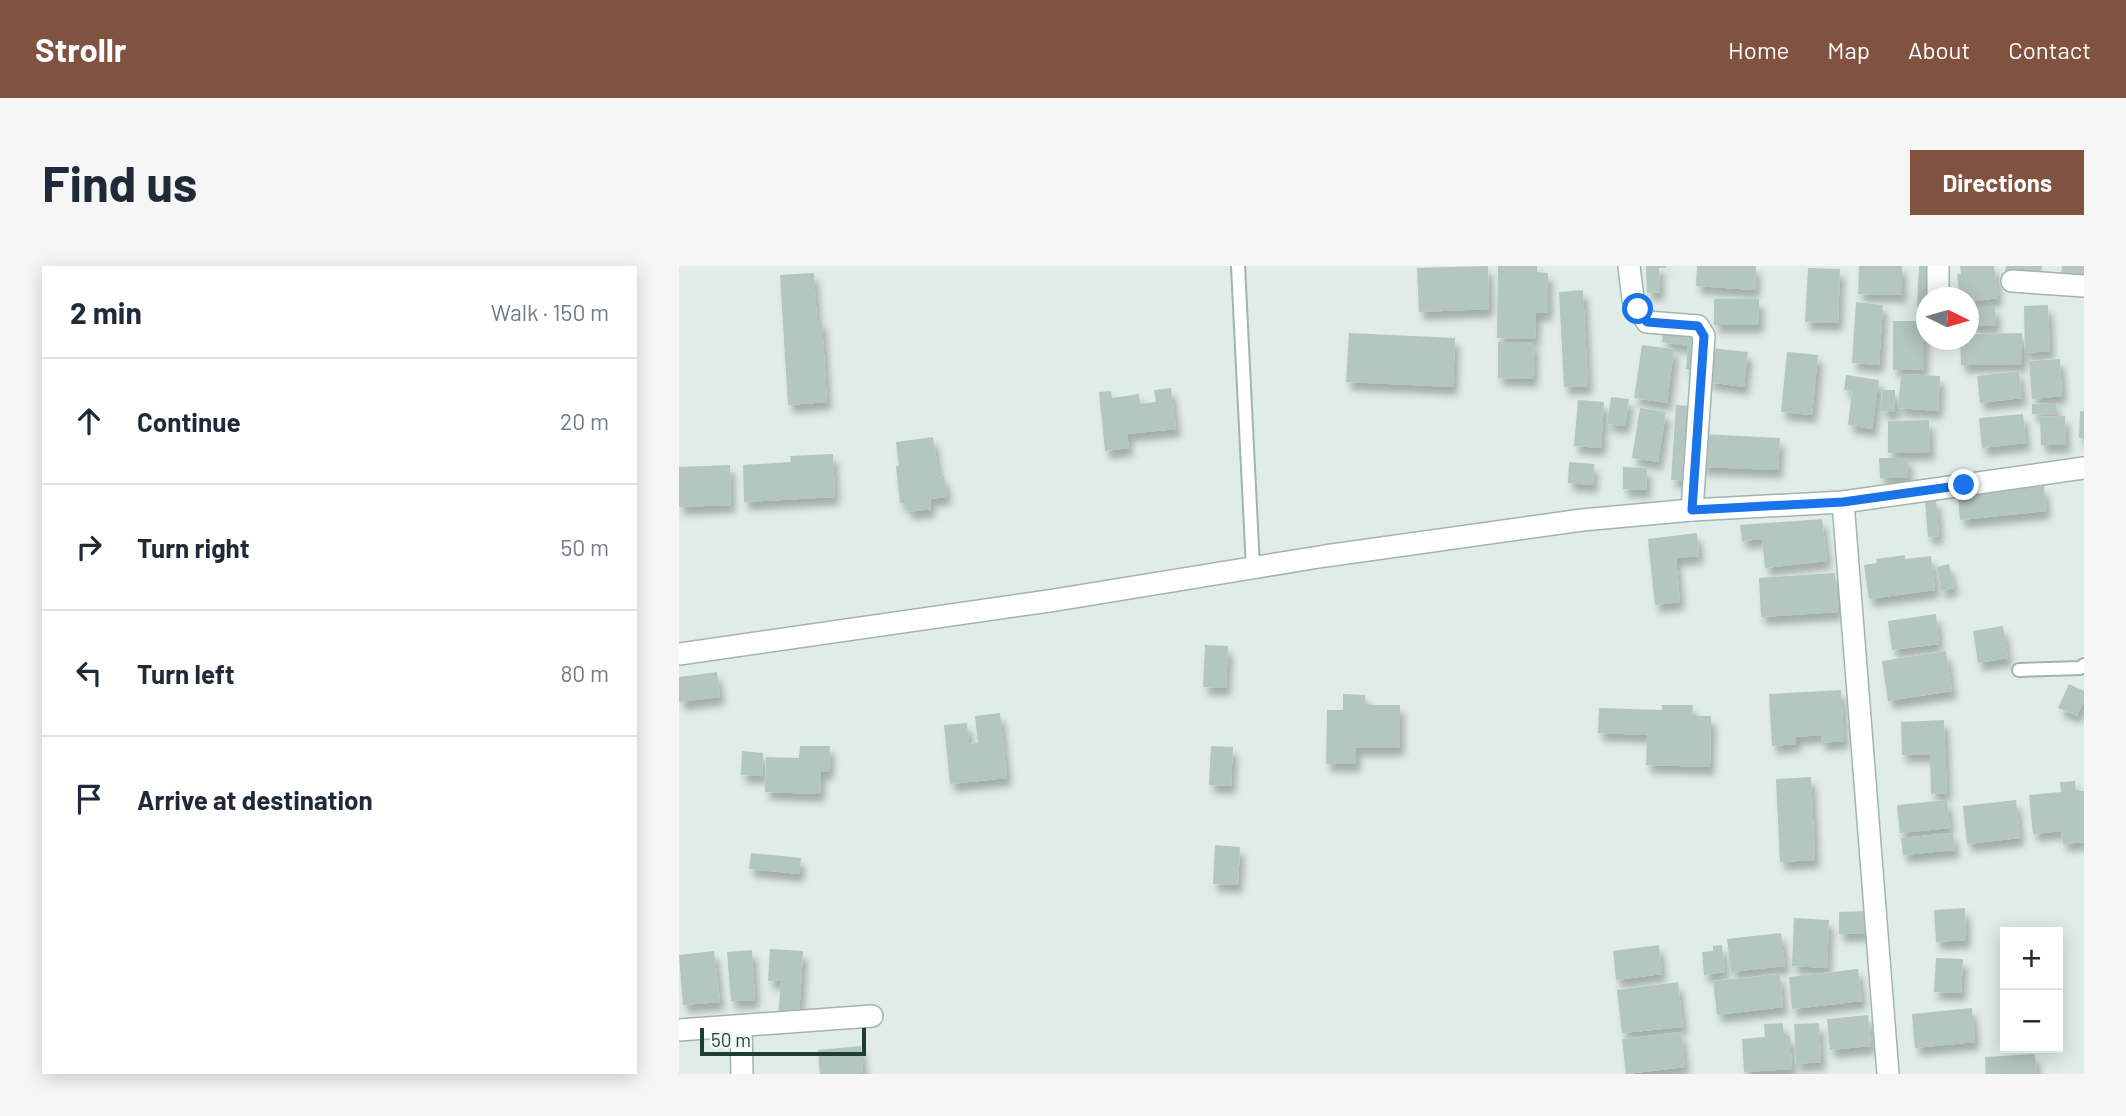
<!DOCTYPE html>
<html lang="en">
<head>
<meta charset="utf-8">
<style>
	body { margin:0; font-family:Barlow,sans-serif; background:#f6f6f7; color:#1f2937 }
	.controls { position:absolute; right:21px; bottom:21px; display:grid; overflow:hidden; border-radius:0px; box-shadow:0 4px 18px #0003 }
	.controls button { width:63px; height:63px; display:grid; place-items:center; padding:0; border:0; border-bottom:2px solid #e0e1e3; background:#fff; color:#1f2937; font:35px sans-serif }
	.compass { position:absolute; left:1237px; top:21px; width:63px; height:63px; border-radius:50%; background:#fff; box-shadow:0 4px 18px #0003; rotate:95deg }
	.scale { position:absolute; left:21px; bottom:18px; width:166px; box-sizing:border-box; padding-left:7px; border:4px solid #1f3d37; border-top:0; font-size:19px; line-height:24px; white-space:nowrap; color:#1f3d37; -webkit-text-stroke:5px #f0f8f4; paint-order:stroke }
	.stop { position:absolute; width:21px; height:21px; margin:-16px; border:5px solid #1a73e8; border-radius:50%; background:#fff }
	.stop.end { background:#1a73e8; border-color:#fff; box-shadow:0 2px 7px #0008 }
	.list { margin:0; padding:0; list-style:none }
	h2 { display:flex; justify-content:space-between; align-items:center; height:91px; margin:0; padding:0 28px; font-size:30px }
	h2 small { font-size:23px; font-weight:400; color:#747a83 }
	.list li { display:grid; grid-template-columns:46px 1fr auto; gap:21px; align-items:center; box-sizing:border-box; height:126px; padding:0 28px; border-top:2px solid #e0e1e3 }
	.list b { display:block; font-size:26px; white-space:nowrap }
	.list em { font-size:23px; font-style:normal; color:#747a83 }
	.icon { flex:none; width:38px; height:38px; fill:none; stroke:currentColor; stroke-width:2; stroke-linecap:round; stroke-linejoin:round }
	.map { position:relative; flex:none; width:1405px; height:808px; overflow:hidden; border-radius:0px }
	header { display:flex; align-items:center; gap:42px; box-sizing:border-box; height:98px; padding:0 35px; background:#825240; color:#fff }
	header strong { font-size:33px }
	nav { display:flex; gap:38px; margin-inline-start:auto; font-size:24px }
	.intro { display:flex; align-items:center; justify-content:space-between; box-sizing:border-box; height:168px; padding:0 42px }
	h1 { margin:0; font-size:49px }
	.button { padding:18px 32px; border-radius:0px; background:#825240; color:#fff; font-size:24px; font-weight:700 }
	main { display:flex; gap:42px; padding:0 42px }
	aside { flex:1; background:#fff; border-radius:0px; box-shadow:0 4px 18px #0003 }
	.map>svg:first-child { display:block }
</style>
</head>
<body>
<header>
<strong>Strollr</strong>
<nav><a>Home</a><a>Map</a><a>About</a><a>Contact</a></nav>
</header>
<div class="intro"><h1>Find us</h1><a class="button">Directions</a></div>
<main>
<aside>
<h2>2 min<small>Walk · 150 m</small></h2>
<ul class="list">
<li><svg class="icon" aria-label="ahead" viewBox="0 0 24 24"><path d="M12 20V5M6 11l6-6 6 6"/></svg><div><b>Continue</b></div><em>20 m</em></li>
<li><svg class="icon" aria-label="right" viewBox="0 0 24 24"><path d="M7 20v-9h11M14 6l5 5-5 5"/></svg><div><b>Turn right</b></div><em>50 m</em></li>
<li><svg class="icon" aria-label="left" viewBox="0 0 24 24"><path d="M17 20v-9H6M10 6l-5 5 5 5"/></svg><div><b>Turn left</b></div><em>80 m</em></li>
<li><svg class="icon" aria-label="arrive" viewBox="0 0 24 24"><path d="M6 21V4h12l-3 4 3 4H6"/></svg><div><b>Arrive at destination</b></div></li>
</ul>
</aside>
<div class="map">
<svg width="1405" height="808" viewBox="0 0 1405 808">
	<defs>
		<filter id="shadow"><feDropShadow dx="4.5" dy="8" stdDeviation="3.5" flood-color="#0004"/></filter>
	</defs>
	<rect width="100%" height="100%" fill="#dfece7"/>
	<g fill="#b4c6c0" filter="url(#shadow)">
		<path d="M809,0L810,43L740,46L738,2Z"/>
		<path d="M819,0H858V6L869,7V47H857L856,73L818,72Z"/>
		<path d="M967,0H987V2H980L981,26L968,27Z"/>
		<path d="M1018,0H1077L1076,24L1017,20Z"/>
		<path d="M1180,0H1223V29L1179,28Z"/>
		<path d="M1240,0H1253L1252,32H1248V41H1238Z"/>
		<path d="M1281,0H1315L1319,32L1290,36V32H1281L1278,8H1282Z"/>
		<path d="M1327,0H1363L1362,7L1326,5Z"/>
		<path d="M1383,0H1405V11L1382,9Z"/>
		<path d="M1129,2L1161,3L1159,57L1126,56Z"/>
		<path d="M135,7L138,55H143L148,136L109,139L101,9Z"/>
		<path d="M904,24L909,120L885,121L880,26Z"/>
		<rect x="1035" y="33" width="45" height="26"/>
		<path d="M1177,36L1204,39L1200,99L1173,97Z"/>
		<path d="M1369,39L1371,85L1346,87L1345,40Z"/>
		<path d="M1290,41H1316L1317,60H1290Z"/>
		<path d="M1214,55H1245V103L1214,104Z"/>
		<path d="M985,60L1023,64L1018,105L1007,103L1009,80L983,76Z"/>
		<path d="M670,67L776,72L774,121L667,116Z"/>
		<path d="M1343,67V98L1282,99L1281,74H1290V68Z"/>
		<path d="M819,76H855L854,113L819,112Z"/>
		<path d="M963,79L995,83L988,137L955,132Z"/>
		<path d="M1032,82L1069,86L1065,121L1029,116Z"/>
		<path d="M1108,86L1139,89L1133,149L1102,146Z"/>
		<path d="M1381,93L1383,130L1353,133L1350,95Z"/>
		<path d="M1340,105L1343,132L1301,137L1298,110Z"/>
		<path d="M1222,108L1261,110L1259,145L1219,142Z"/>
		<path d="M1167,109L1200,114L1193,163L1169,159L1173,125L1165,124Z"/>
		<path d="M492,122L497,163L448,168L450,182L426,185L420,126L432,125L433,132L460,128L461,138L477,136L475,124Z"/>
		<path d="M1203,124H1216V146L1202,145Z"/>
		<path d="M932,131L950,133L946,160L928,158Z"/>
		<path d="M899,134L925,136L922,182L895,180Z"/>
		<path d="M1377,137L1378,147L1353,148V138Z"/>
		<path d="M997,139L1013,140L1009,215L992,214Z"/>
		<path d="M961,142L987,146L979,196L953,192Z"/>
		<path d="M1401,145H1405V172H1400Z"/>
		<path d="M1344,148L1347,177L1303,182L1300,152Z"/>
		<path d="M1386,150L1387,179H1362L1361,151Z"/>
		<path d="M1250,154L1251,186L1209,187V155Z"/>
		<path d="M1023,168L1101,172L1099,204L1022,201Z"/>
		<path d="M254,171L260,211L265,210L268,231L251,233L252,243L229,246L227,237H221L217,200H220L217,176Z"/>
		<path d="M154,188L156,231L65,236L64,199L112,196L111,190Z"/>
		<path d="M1200,192H1229V212H1201Z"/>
		<path d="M890,196L915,198L914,219L889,217Z"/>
		<path d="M51,199L52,239L0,241V201Z"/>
		<path d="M944,201L968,202L967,224L944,223Z"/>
		<path d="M1365,220L1367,245L1281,254L1279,229Z"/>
		<path d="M1257,233L1260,270L1249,271L1246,234Z"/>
		<path d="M1143,253L1148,295L1086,302L1083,273L1063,275L1061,259Z"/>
		<path d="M1018,267L1020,290L997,292L1001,336L976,339L969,273Z"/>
		<path d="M1226,289V293L1252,290L1256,324L1190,333L1185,299L1198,297L1197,293Z"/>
		<path d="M1270,298L1275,322L1262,325L1258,301Z"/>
		<path d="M1156,307L1159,346L1082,351L1080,312Z"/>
		<path d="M1257,348L1260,378L1213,384L1209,355Z"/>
		<path d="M1324,360L1329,392L1299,397L1294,365Z"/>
		<path d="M526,379L549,380L547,422L524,421Z"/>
		<path d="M1267,385L1273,425L1209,435L1203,395Z"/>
		<path d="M38,406L41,431L0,436V411Z"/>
		<path d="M1390,418L1405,425V434L1398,450L1379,442Z"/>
		<path d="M1162,424L1165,475L1142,477V469L1117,471V478L1093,480L1090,428Z"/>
		<path d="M664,428L686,429L687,439H721V482H677V498H647L648,444H664Z"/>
		<path d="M983,439H1014L1013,450H1032L1031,501L967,499L968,469L919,467L920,442L983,444Z"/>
		<path d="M321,447L328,512L271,518L265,459L288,457L290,478L299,477L296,450Z"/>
		<path d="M1265,454L1268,527L1252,528L1251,488L1223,489L1222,456Z"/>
		<path d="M121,480H151L150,506L142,505L141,528L86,526L87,491L120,492Z"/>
		<path d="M532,480L554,481L552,520L530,519Z"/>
		<path d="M63,485L84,487L83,510L62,509Z"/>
		<path d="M1132,511L1136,594L1101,596L1097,513Z"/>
		<path d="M1396,515L1397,525H1405V576L1384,578L1382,565L1354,568L1350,529L1382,526L1381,516Z"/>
		<path d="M1268,534L1271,562L1221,567L1218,539Z"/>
		<path d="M1337,534L1341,572L1288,578L1284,540Z"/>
		<path d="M1274,567L1276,584L1224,589L1222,572Z"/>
		<path d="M536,579L561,581L559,619L534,618Z"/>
		<path d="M72,587L122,592L120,608L70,603Z"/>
		<path d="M1286,642L1287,674L1257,676L1255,644Z"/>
		<path d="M1186,645L1187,667L1160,668V646Z"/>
		<path d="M1115,652L1150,654L1148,702L1113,700Z"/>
		<path d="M1102,667L1106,700L1052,706L1048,673Z"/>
		<path d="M980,679L983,708L937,714L934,685Z"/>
		<path d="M1043,679L1046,706L1025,709L1023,686L1034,685V680Z"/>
		<path d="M91,683L124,685L120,751L99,750L102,715H89Z"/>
		<path d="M73,684L76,734L52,735L48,686Z"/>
		<path d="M35,685L41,736L4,739L0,689Z"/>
		<path d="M1257,692L1284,693L1282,727L1255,726Z"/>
		<path d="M1179,703L1183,735L1113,743L1110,711Z"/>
		<path d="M1101,708L1104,741L1038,749L1034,715Z"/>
		<path d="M999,716L1004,761L943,767L938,724Z"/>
		<path d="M1293,742L1296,776L1236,782L1233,748Z"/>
		<path d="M1189,749L1192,780L1151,784L1148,753Z"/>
		<path d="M1104,757V770H1111L1113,803L1065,806L1063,773L1086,771L1085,758Z"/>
		<path d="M1140,757L1142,796L1117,798L1115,758Z"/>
		<path d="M1002,766L1006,801L947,808L943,773Z"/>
		<path d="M182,780L184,808H141L139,784Z"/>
		<path d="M1356,788L1358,808H1307L1306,791Z"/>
	</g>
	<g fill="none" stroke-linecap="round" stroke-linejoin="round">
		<defs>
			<g id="service">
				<path d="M559,0L574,302"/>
				<path d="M1340,404L1401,402L1405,399"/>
			</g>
			<g id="minor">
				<path d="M950,0L954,33L968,56L1019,60L1025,70L1013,244"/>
				<path d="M1333,15L1405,20"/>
				<path d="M1259,32V0"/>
				<path d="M1164,236L1209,808"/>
				<path d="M0,388L370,335L646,290L903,254L1013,244L1164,236L1405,202"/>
				<path d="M62,760L63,808"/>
				<path d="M0,764L193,750"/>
			</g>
		</defs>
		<use href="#service" stroke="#a2b4af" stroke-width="16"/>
		<use href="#minor" stroke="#a2b4af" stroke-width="24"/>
		<use href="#service" stroke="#fff" stroke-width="12"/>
		<use href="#minor" stroke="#fff" stroke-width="21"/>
	</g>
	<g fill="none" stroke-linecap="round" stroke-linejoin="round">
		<path stroke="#1a73e8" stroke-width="9" d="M959,43L968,56L1019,60L1025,70L1013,244L1164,236L1285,219"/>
	</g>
</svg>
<div class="controls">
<button>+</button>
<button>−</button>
</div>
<svg class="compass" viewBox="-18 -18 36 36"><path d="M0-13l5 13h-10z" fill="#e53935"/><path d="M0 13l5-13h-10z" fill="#747a83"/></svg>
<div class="scale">50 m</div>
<div class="stop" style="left:959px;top:43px"></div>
<div class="stop end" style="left:1285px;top:219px"></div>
</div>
</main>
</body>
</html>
